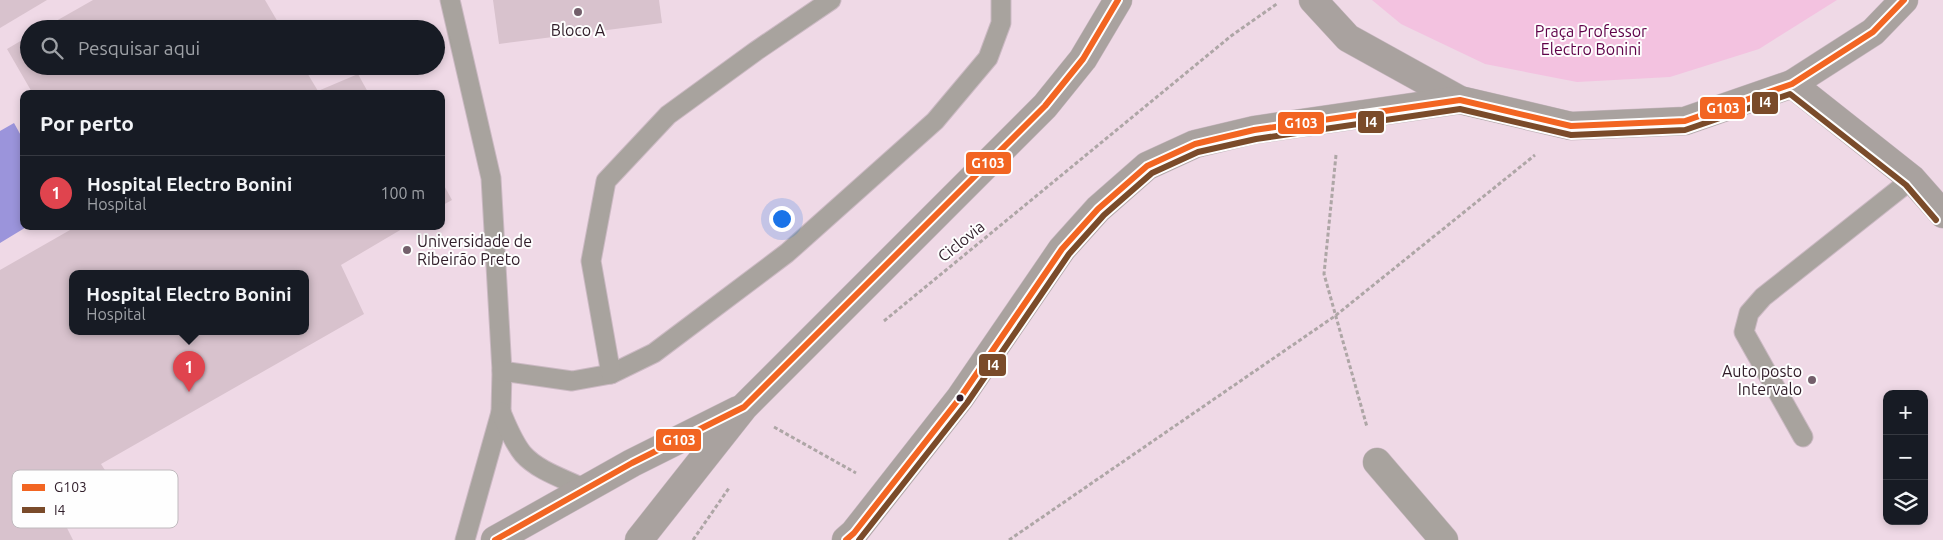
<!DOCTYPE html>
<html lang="pt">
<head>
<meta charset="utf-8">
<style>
	body { margin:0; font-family:Ubuntu,sans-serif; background:#20242c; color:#f1f3f6 }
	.controls { position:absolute; right:15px; bottom:15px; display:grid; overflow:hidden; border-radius:10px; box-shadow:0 2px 8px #0003 }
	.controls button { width:45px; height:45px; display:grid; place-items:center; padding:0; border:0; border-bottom:1px solid #363941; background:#171b24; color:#f1f3f6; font:25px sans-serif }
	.you { position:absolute; left:781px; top:218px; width:18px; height:18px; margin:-12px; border:4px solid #fff; border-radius:50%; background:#1a73e8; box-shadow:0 0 0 8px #1a73e833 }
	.badge { display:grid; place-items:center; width:32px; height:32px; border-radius:50%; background:#b8b0b7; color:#fff; font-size:16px; font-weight:700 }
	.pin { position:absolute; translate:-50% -41px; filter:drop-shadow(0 1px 2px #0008) }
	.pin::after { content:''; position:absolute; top:26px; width:18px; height:15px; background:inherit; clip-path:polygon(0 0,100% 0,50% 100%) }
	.popup { position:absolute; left:69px; top:270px; width:240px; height:65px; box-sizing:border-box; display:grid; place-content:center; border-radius:10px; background:#171b24; filter:drop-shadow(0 1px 4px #0005); font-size:16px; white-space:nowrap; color:#9ea1a6 }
	.popup b { font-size:19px; color:#f1f3f6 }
	.popup::after { content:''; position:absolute; left:50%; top:100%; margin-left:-10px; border:10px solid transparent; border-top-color:#171b24 }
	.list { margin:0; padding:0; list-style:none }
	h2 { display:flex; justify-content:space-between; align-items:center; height:65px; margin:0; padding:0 20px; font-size:21px }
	h2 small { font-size:16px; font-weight:400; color:#9ea1a6 }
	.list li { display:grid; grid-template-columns:32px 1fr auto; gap:15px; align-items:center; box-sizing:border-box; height:75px; padding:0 20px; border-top:1px solid #363941 }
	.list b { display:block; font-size:19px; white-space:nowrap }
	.list p { margin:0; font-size:16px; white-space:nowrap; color:#9ea1a6 }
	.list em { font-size:16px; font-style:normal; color:#9ea1a6 }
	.icon { flex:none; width:28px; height:28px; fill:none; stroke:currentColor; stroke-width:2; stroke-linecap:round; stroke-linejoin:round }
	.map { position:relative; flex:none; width:1943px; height:540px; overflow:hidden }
	.search { position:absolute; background:#171b24; box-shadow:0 2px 8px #0003; left:20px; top:20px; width:425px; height:55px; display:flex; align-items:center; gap:12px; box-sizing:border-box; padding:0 18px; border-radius:28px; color:#9ea1a6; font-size:19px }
	.panel { position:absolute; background:#171b24; box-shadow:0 2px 8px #0003; left:20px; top:90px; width:425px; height:140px; border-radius:10px }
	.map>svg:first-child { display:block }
</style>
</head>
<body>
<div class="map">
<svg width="1943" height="540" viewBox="0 0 1943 540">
	<rect width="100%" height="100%" fill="#efd9e6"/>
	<path fill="#f3c2e0" d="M1372,0H1837L1759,49L1670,77L1577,82L1485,64L1401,24Z"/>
	<path fill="#9b94db" d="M14,123L24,141V226H28L0,243V131Z"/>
	<g fill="#d8c2cd" fill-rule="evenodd">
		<path d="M0,0H47L0,28Z"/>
		<path d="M93,0H265L282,29H42Z"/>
		<path d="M493,0H659L662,23L499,44Z"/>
		<path d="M29,36V66H303L318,91L358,74L369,94H33L7,49Z"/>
		<path d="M441,180L452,200L441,206Z"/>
		<path d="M77,226H407L341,265L364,314L101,464L121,495L65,524L73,540H0V270ZM73,273H305V331H73Z"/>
	</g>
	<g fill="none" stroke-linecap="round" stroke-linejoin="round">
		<defs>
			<g id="lane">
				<path d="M450,0L491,178L502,371L501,412L465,540"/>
				<path d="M502,371L572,381L611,374L654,353L787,253L935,121L988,58L1001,23V0"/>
				<path d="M611,374L591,261L606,181L668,115L756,51L831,0"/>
				<path d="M501,412C507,426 513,442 523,454C538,471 565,479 585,489"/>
				<path d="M1803,437L1744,332L1749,313L1763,297L1912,179"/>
			</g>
			<path id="street" d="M1377,462L1444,540"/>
			<g id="secondary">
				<path d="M1313,0L1348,38L1460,100L1571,126L1685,121L1792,84L1873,32L1904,0"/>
				<path d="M1792,84L1912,179L1943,214"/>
				<path d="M495,540L632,463L738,410"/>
				<path d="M639,540L744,407L1045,106L1083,59L1118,0"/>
				<path d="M846,540L854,533L960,398L1062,249L1098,209L1147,166L1195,144L1254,130L1460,100"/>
			</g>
		</defs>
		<use href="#lane" stroke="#cbb9c3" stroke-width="21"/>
		<use href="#street" stroke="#cbb9c3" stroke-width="29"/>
		<use href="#secondary" stroke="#cbb9c3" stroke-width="29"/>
		<g stroke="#aea6a6" stroke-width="3" stroke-dasharray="4 2.5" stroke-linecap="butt">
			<path d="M1336,155L1324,274L1367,427"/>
			<path d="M884,321L1231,36L1278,3"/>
			<path d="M774,427L856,473"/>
			<path d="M693,540L729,488"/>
			<path d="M1009,540L1335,316L1535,155"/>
		</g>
		<use href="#lane" stroke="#a8a39e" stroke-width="19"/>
		<use href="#street" stroke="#a8a39e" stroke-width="28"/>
		<use href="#secondary" stroke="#a9a29f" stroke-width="28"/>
		<defs>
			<g id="bus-1">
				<path d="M495,540L632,463L744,407L1045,106L1083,59L1118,0"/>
				<path d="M846,540L854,533L960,398L1062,249L1098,209L1147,166L1195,144L1254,130L1460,100L1571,126L1685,121L1792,84L1873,32L1904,0"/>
			</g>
			<path id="bus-2" d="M859,540L967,403L1069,254L1104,215L1152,173L1198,152L1256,139L1460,109L1571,135L1685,130L1790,94L1906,185L1936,220"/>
		</defs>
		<use href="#bus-1" stroke="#fefefe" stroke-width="10"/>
		<use href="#bus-2" stroke="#fefefe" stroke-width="10"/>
		<use href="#bus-1" stroke="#f26522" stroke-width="6"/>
		<use href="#bus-2" stroke="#7a4b2a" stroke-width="6"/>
	</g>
	<g fill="#735f6b" stroke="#fefefe" stroke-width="2">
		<circle cx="578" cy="12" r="5"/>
		<circle cx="407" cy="250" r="5"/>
		<circle cx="1812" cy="380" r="5"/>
	</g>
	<circle fill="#301d29" stroke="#fefefe" stroke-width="2" cx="960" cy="398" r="4.5"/>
	<g text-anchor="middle" stroke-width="4" stroke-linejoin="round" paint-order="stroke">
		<g font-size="16" fill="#301d29" stroke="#fefefe">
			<text x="578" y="36">Bloco A</text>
			<text x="417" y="247" text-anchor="start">Universidade de<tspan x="417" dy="18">Ribeirão Preto</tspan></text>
			<text x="1802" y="377" text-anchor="end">Auto posto<tspan x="1802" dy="18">Intervalo</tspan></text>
		</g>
		<g font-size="16" fill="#5f0349" stroke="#fefefe">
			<text x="1591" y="37">Praça Professor<tspan x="1591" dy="18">Electro Bonini</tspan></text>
		</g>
		<g font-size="16" fill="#301d29" stroke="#fefefe">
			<text transform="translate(961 241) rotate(-39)" y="6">Ciclovia</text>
		</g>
	</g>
	<rect x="12" y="470" width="166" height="58" rx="8" fill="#fefefe" stroke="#c0babe" stroke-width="1"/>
	<rect x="22" y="484" width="23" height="7" fill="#f26522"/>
	<rect x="22" y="507" width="23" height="6" fill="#7a4b2a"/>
	<g font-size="14" fill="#301d29">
		<text x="54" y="492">G103</text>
		<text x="54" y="515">I4</text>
	</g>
	<g stroke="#fefefe" stroke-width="2">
		<rect x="1751" y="91" width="28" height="24" rx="5" fill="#7a4b2a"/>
		<rect x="1699" y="96" width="47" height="24" rx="5" fill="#f26522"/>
		<rect x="1357" y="110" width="28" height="24" rx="5" fill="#7a4b2a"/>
		<rect x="1277" y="111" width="48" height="24" rx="5" fill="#f26522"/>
		<rect x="965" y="151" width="47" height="24" rx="5" fill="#f26522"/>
		<rect x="978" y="353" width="29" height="24" rx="5" fill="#7a4b2a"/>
		<rect x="655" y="428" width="47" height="24" rx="5" fill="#f26522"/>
	</g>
	<g font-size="14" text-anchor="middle" font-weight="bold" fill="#fff">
		<text x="1765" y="107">I4</text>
		<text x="1723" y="113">G103</text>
		<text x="1371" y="127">I4</text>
		<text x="1301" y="128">G103</text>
		<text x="988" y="168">G103</text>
		<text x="993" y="370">I4</text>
		<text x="679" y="445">G103</text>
	</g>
</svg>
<div class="controls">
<button>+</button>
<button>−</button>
<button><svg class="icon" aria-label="layers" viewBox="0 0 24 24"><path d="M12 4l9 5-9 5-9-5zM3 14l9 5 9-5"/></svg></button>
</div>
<div class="you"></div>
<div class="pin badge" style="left:189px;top:392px;background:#e0444e">1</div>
<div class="popup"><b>Hospital Electro Bonini</b>Hospital</div>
<div class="search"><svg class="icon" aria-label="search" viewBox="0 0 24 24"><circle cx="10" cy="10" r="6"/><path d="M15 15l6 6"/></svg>Pesquisar aqui</div>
<section class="panel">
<h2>Por perto<small></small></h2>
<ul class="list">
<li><span class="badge" style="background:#e0444e">1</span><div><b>Hospital Electro Bonini</b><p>Hospital</p></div><em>100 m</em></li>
</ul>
</section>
</div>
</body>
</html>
